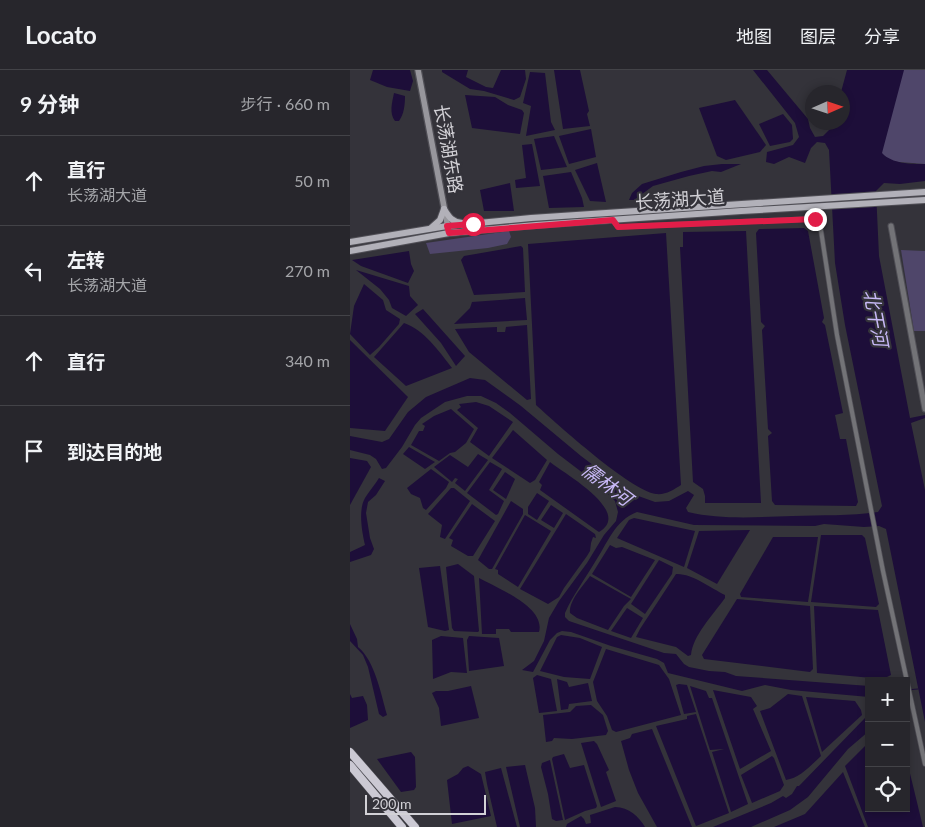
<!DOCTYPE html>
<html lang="zh">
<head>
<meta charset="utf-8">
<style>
	body { margin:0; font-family:Lato,"Noto Sans SC",sans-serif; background:#2f2e34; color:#f1f3f6 }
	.controls { position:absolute; right:15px; bottom:15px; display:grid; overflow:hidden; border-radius:0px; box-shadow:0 2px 8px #0003 }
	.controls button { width:45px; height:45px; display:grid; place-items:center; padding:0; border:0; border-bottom:1px solid #434348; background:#27262c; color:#f1f3f6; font:25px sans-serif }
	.compass { position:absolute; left:455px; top:15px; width:45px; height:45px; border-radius:50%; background:#27262c; box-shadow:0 2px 8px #0003; rotate:87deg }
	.scale { position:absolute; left:15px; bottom:12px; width:121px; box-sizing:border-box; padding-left:5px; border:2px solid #d2d1d6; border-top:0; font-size:14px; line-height:18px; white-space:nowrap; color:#d2d1d6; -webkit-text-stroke:4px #34333a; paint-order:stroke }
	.stop { position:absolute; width:15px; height:15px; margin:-11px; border:4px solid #e11d48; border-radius:50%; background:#fff }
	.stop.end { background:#e11d48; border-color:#fff; box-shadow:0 1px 5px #0008 }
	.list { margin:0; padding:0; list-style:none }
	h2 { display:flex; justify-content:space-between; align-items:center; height:65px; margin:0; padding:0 20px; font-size:21px }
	h2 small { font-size:16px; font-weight:400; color:#a4a5a9 }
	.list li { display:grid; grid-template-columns:32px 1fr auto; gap:15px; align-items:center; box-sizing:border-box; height:90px; padding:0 20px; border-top:1px solid #434348 }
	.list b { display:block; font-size:19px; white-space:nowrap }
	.list p { margin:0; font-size:16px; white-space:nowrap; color:#a4a5a9 }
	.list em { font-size:16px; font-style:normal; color:#a4a5a9 }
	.icon { flex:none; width:28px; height:28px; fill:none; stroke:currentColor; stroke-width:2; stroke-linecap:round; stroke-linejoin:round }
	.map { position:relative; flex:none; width:575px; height:757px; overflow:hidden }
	header { display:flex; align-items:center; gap:30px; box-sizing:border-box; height:70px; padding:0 25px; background:#27262c; border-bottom:1px solid #434348 }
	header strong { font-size:24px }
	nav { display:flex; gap:28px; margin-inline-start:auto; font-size:18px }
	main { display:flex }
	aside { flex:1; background:#27262c }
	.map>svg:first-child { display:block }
</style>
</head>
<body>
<header>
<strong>Locato</strong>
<nav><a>地图</a><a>图层</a><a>分享</a></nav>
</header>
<main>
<aside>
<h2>9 分钟<small>步行 · 660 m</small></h2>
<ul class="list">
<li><svg class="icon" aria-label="ahead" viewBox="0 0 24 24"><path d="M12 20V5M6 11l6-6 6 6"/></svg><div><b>直行</b><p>长荡湖大道</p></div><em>50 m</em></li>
<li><svg class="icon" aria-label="left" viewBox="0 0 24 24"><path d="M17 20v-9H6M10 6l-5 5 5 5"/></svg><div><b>左转</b><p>长荡湖大道</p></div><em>270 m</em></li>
<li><svg class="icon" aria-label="ahead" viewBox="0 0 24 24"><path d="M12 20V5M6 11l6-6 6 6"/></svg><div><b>直行</b></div><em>340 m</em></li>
<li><svg class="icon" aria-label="arrive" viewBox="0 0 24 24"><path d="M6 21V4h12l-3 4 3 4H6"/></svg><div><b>到达目的地</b></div></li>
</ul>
</aside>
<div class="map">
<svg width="575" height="757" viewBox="0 0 575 757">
	<rect width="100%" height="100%" fill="#34333a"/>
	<g fill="#4f466a">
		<path d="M523,0H575V94L523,90Z"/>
		<path d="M159,161L161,167L157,174L138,178L80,184L76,173Z"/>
		<path d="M551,180L575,181V261H564Z"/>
	</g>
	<g fill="#1d0e39">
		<path d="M23,0H60L63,11L60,21L37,17L20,10Z"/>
		<path d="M92,0H118L116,7L136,17L143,18L151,0H175L176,9L170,27L164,30L134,21L120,19L92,2Z"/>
		<path d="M204,0H230L239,41L237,44L240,56L213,59Z"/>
		<path d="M403,0H417L458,49L460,58L465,67L473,66L482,57L483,53L492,52L491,22L497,0H554L532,83C542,94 561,94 575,94V111L550,114L534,113L526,121L529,186L560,348L575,345V348L561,353L575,420V652L536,459L529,456L514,457L474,454L465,456L344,455L287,442C265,450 257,474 245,492C235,509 223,525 215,543V547L219,551L314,583L326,584L334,594L339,597L359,601L375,602L386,606L519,616V627L441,620L415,615L392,621L318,603L314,593L307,589L261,576L221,562L212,561L207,563L200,570L183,602L172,600L184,591L194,571L199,548L209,531L237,493L254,465L266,451L268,442L265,431L250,416L208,384L160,343L146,333L131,326H117L95,332L71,348L65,355L52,377L36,398L32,399L26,389L20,385L0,380V366L32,372L39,369L58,342L76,327L120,308L135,310L171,336L231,386L280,423L305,432L319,431L338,421L344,425L336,438L338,442C372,450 408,447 443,446C471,445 500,446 528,442L532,436L495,255L485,193L479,80L475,73L467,72L461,78L455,93L439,87L424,94L416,92L417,82L443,75L449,67L445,53Z"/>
		<path d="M180,2L195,3L201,52L205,60L176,66L181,36L173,33Z"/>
		<path d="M44,23L55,26C55,35 54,44 49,51H45C39,43 42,33 44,23Z"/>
		<path d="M115,25L145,27L158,35L172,40L174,43L170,64L122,58Z"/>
		<path d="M385,30L416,75L410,82L376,90L367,86L349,38Z"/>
		<path d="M433,44L442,55L443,69L440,72L420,76L409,54Z"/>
		<path d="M241,59L246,87L219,94L209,66Z"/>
		<path d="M204,66L217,97L191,100L184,69Z"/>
		<path d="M182,74L190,116L166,118L165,110L176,108L172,75Z"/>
		<path d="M247,93L256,132L240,131L225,100Z"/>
		<path d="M372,94H391L371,102L362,101L339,106L303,116L284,130H279L282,123L292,114L331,102L354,96Z"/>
		<path d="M221,102L232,128L234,137L199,138L193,106Z"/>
		<path d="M160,113L164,141H134L130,120Z"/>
		<path d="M454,158L458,161L474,248L472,252L475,255L493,343L485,345L490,369H496L508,432L506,436L425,435L422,431L418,366L422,363L418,359L412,260L415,256L411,252L406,163L409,159Z"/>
		<path d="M396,161L411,433H355V426L353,419L343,412L330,177H333V162Z"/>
		<path d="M316,163L331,415C323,420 316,425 306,424C281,421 207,354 186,335L178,174Z"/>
		<path d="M171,176L173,178L175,222L124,225L111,190L114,186Z"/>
		<path d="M59,181L61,194L64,201L58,213L11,196L2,190Z"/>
		<path d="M6,200L59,216L60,226L68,235L56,246L42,238L39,230L30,219Z"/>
		<path d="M14,214L33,230L36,240L50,249L49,254L29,277L20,285L0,264L4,236Z"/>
		<path d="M175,228L177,250L104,254L120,238L122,232Z"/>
		<path d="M73,239L115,286L106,296L91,273L65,244Z"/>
		<path d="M54,253C74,260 89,281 102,298L56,316L24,287Z"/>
		<path d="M177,255L181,329L177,330L119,282L105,259L147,257V262H155L156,257Z"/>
		<path d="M0,270L58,327L35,361L0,358Z"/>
		<path d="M126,332L139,336L163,352L139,386L120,372L128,358L107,340L111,337L109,334Z"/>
		<path d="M101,339L124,359L116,373L105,382L100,383L89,391L61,375L69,361H73L75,356L72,354L84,346Z"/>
		<path d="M163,360L197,390L185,410L180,413L142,388Z"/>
		<path d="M59,377L85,392L75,399L53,384Z"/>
		<path d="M128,384L138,390L115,421L105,413L108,409L105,408L102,412L84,397L100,385L118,397Z"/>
		<path d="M0,388L17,391L21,397L0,435Z"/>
		<path d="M140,392L152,399L139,420L154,431L148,444L146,445L117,423Z"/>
		<path d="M200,392C215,404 283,442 249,462L246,460L190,420L192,415L189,412Z"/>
		<path d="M81,399L99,412L96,418L76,440L73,438L70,428L61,424L57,418Z"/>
		<path d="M155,402L165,409L156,429L143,420Z"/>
		<path d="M29,408L35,411L26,425L18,432L16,443L20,468L24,479L21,485L0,492V482L15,475C12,462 8,440 15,428C19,421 25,415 29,408Z"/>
		<path d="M101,418H104L120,431L95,469L90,467L92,455L78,444Z"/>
		<path d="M187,423L199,431L187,450L178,444V437Z"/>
		<path d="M161,431L173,439V444L142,499H139L128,490Z"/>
		<path d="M122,434L145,451L123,486H118L101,476L103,470L99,468Z"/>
		<path d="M201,435L213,443L204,458L191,450Z"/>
		<path d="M216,444L245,464L246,468L243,467L241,473L240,481L237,486L214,518L209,527L198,534L170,519Z"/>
		<path d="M175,445L201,461L168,517L148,504V500L145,499Z"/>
		<path d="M284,448L345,461L334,497L267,468L279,450Z"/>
		<path d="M400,460L367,514L337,498L349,461Z"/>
		<path d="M471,465H512L515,468L529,534L526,537L461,532Z"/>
		<path d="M423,467H468L458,532L391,527L390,524Z"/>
		<path d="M260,475L266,478L272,477L305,490L281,527L242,504Z"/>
		<path d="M309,490L323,497L322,504L295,544L281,534Z"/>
		<path d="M108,494L124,506L129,561L128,562L104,561L102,558L96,497Z"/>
		<path d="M90,496L99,560L95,561L78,557L69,498Z"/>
		<path d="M326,504C341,503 361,518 375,525V528C363,545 343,565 341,585L338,586L326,577L286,567L290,559Z"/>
		<path d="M240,506L281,529L274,536L258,560L227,548L220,543C219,530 233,516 240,506Z"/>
		<path d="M129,508C147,518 196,537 189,562H161L159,559H146V564H132Z"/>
		<path d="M387,529L460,536L463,599L460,602L354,589L352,585Z"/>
		<path d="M464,536L528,540L541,605L533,609L467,603Z"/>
		<path d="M277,538L293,548L281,568L261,561Z"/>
		<path d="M0,554L7,569L8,577C25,591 31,624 37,645L33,647L29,644L18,597L13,585L0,571Z"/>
		<path d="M211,565L230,568L252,577L240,609L214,607L190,601L207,567Z"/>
		<path d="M91,566L113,568L117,603L101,602L83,609L82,570Z"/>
		<path d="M119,566L149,568L154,596L119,601L117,570Z"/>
		<path d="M256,579L309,595L319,609L331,645L266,662L262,660L257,646L247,631L243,612Z"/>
		<path d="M187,605L201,609L207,641L189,643L183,608Z"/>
		<path d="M207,609L217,612L219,617L238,613L242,631L219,634L218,639L211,640Z"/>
		<path d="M329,614L337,615L346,642L334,644L326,615Z"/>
		<path d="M121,616L129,648L91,656L89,638L82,623L86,621H98Z"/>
		<path d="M340,616L356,621L359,628H362L398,734L381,742L362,682L374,679L360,680Z"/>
		<path d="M363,620L401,627L407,636L403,639L421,681L390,699Z"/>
		<path d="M0,624L2,628L13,626L17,635L18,650L0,658Z"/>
		<path d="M438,624L452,626L471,686C461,695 450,708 436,710L410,641L420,638Z"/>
		<path d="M456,627L505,631L511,640L512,645L472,682Z"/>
		<path d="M241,635L253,645L258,661L256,665L222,669L204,668L202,671L196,672L193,645L220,642L226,636Z"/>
		<path d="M519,643V661L498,679L458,727L440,740L401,757H363L421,733L433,726L436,728L442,724L447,716H449L515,648Z"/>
		<path d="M346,644L379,743L346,756L306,656L337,649V646Z"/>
		<path d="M302,659L342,757H307L288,723L279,700L271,671L280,668L282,664Z"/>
		<path d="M244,671L247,674L259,700L256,702L266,731L251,737L231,673Z"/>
		<path d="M519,672V738H556V687L573,757H518L495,696Z"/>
		<path d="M61,682L65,687L66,717L64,720L51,722L27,689Z"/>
		<path d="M214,684L220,698L234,695L247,736L246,738L235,741L215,750L202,689L203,687Z"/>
		<path d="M422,686L424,688L434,715L430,721L402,733L391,705Z"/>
		<path d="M200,690L213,750L206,751L202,749L198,724L191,697L192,693Z"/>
		<path d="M175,695L185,738L186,757H170L156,697Z"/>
		<path d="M118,696L131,704L141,746L102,754L97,710L108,704L113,698Z"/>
		<path d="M151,698L167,757H147L137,714L135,702Z"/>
		<path d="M493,702L515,757H424L455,744Z"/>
		<path d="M265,737C279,737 289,747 295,757H216L217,754L231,746L234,749L236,754L241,753L240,745Z"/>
	</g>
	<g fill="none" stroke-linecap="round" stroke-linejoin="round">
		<path stroke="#1d0e39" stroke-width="1" d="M556,620L568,619"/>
		<defs>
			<path id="minor" d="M263,150L268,157L458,149H465L470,154L487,265L533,501L575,694"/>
			<path id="tertiary" d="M541,156L575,339"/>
			<path id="secondary" d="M68,0L99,163"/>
			<g id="primary">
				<path d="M94,139C99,147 102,152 112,153"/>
				<path d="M81,158L90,150L94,139"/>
				<path d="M0,172L97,156L181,148L575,122"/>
				<path d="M0,181L99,163L186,155L391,141L575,130"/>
			</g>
			<g id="motorway">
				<path d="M0,682L65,757"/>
				<path d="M0,695L52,757"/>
			</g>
		</defs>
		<use href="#minor" stroke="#504f56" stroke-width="5.5"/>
		<use href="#tertiary" stroke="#504f56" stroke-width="7"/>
		<use href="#secondary" stroke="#504f56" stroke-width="8"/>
		<use href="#primary" stroke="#504f56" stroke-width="8"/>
		<use href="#motorway" stroke="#504f56" stroke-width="9"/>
		<use href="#minor" stroke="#737377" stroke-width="4"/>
		<use href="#tertiary" stroke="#737377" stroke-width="5"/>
		<use href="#secondary" stroke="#97969c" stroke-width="5.5"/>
		<use href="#primary" stroke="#b2b1b9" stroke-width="6"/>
		<use href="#motorway" stroke="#cbc9d3" stroke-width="8"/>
	</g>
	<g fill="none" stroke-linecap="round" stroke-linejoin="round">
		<path stroke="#e11d48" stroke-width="6" d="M123,154L97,156L99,163L263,150L268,157L465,149"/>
	</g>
	<g text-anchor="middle" stroke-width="4.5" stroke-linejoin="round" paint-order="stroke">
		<g font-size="18" fill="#d2d1d6" stroke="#34333a">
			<text transform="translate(98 79) rotate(80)" y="6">长荡湖东路</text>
			<text transform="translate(330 130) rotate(-4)" y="6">长荡湖大道</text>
		</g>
		<g font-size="19" font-style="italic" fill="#c8b9f7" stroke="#34333a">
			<text transform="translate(526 248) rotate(79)" y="7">北干河</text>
			<text transform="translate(257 414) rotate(37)" y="7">儒林河</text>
		</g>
	</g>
</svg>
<div class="controls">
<button>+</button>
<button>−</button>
<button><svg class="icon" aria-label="locate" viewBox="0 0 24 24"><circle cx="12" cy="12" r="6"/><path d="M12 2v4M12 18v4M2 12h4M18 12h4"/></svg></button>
</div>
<svg class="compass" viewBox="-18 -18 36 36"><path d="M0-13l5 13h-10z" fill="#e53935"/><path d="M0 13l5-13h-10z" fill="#a4a5a9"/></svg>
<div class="scale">200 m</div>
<div class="stop" style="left:123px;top:154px"></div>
<div class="stop end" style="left:465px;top:149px"></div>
</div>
</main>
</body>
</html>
